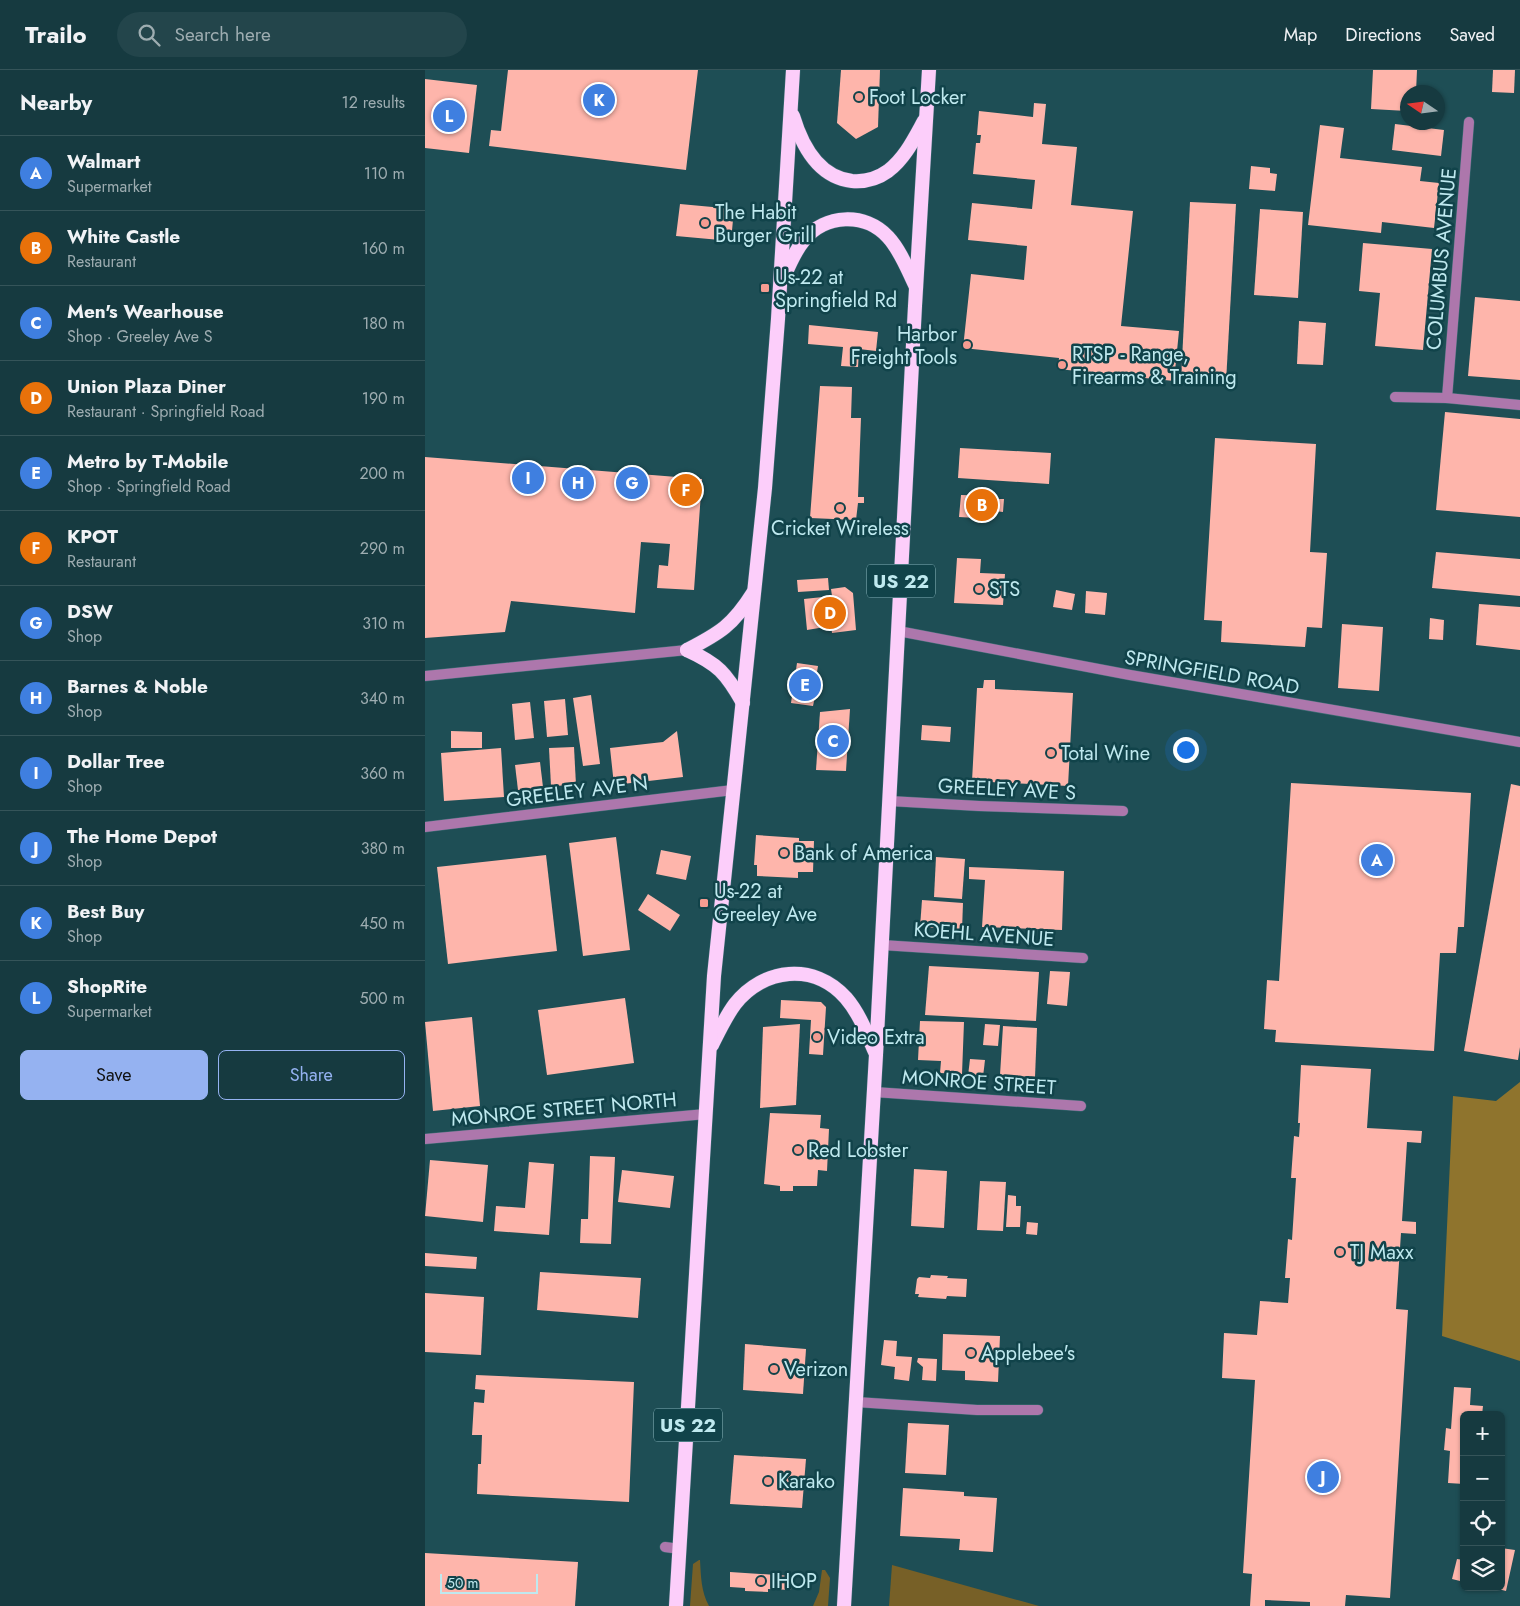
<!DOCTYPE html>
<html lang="en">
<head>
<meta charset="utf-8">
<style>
	body { margin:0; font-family:Jost,sans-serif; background:#23454b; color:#f1f3f6 }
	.controls { position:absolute; right:15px; bottom:15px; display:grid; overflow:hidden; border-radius:8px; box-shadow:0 1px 4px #0004 }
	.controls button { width:45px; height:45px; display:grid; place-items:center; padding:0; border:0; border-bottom:1px solid #355459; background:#163a40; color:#f1f3f6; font:25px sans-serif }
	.compass { position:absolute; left:975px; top:15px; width:45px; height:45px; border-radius:50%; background:#163a40; box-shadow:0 1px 4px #0004; rotate:283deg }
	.scale { position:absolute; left:15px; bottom:12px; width:98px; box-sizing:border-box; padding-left:5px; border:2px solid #bfe9ef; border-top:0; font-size:14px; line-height:18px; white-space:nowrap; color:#bfe9ef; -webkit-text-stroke:4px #11434a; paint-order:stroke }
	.you { position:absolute; left:760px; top:679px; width:18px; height:18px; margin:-12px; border:4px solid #fff; border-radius:50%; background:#1a73e8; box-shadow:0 0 0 8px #1a73e833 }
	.badge { display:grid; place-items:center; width:32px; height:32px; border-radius:50%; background:#95b2f1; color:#fff; font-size:16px; font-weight:700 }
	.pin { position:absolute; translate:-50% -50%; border:2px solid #fff; box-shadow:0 1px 5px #0006 }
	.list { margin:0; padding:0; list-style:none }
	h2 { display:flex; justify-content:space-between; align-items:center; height:65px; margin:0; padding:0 20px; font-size:21px }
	h2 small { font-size:16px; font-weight:400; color:#9eadb1 }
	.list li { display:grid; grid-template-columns:32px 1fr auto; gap:15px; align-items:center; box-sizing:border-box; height:75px; padding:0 20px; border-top:1px solid #355459 }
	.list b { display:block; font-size:19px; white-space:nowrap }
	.list p { margin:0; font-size:16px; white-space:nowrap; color:#9eadb1 }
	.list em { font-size:16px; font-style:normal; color:#9eadb1 }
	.actions { display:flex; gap:10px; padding:15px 20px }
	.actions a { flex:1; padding:11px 0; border:1px solid #95b2f1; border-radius:8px; text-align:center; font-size:18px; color:#95b2f1 }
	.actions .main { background:#95b2f1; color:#111 }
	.icon { flex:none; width:28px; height:28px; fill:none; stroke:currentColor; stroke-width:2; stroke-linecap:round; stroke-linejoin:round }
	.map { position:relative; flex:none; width:1095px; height:1536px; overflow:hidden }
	header { display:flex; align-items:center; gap:30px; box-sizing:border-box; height:70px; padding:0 25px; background:#163a40; border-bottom:1px solid #355459 }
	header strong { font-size:24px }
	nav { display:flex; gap:28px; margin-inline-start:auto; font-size:18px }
	.search { width:350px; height:45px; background:#23454b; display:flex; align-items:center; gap:12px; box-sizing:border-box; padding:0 18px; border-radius:28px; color:#9eadb1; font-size:19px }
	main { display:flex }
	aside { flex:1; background:#163a40 }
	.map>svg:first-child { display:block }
</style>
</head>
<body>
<header>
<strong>Trailo</strong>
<div class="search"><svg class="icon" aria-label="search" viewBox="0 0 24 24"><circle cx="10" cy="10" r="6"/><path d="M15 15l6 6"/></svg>Search here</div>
<nav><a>Map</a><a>Directions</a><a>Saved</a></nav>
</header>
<main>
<aside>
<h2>Nearby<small>12 results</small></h2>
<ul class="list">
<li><span class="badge" style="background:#3f7fe0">A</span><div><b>Walmart</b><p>Supermarket</p></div><em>110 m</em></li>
<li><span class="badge" style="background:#e8710a">B</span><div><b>White Castle</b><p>Restaurant</p></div><em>160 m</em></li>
<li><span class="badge" style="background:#3f7fe0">C</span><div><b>Men's Wearhouse</b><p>Shop · Greeley Ave S</p></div><em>180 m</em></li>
<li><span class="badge" style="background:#e8710a">D</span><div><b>Union Plaza Diner</b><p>Restaurant · Springfield Road</p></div><em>190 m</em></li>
<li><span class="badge" style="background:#3f7fe0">E</span><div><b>Metro by T-Mobile</b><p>Shop · Springfield Road</p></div><em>200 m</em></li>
<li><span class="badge" style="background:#e8710a">F</span><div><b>KPOT</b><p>Restaurant</p></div><em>290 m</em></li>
<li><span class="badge" style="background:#3f7fe0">G</span><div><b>DSW</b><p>Shop</p></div><em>310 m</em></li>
<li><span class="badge" style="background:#3f7fe0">H</span><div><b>Barnes &amp; Noble</b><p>Shop</p></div><em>340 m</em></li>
<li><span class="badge" style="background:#3f7fe0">I</span><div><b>Dollar Tree</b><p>Shop</p></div><em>360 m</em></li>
<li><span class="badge" style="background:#3f7fe0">J</span><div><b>The Home Depot</b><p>Shop</p></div><em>380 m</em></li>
<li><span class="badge" style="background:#3f7fe0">K</span><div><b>Best Buy</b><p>Shop</p></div><em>450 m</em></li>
<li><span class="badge" style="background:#3f7fe0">L</span><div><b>ShopRite</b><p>Supermarket</p></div><em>500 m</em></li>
</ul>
<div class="actions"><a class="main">Save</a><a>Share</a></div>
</aside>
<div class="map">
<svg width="1095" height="1536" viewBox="0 0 1095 1536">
	<rect width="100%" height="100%" fill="#1e4e55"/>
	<g fill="#776027">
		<path d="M274,1490H275C276,1507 276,1521 284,1536H265L268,1494Z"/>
		<path d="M467,1495L614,1536H464Z"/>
		<path d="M397,1500H400L405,1508L403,1536H388L394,1522Z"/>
	</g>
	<path fill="#8f742d" d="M1095,1012V1291L1017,1266L1028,1026L1071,1031Z"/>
	<g fill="#feb5ab">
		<path d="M83,0H273L261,100L64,76L66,60L76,61Z"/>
		<path d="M416,0H455L453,57L431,69L412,53Z"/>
		<path d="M948,0H992L991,22H982V41L946,39Z"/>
		<path d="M1068,0H1090L1089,23L1067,22Z"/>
		<path d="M0,9L52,15L44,83L0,78Z"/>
		<path d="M609,33L621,34L617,74L652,77L646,135L708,141L696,256L754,261L749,311L633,299L634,288L538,278L546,204L599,210L602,176L543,170L547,133L607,139L610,110L548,104L551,73H555L556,65H552L554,41L608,47Z"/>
		<path d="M970,54L1019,60L1016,86L967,80Z"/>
		<path d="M895,55L919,58L915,88L997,97L995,111L1014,113L1009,158L957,152L956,163L883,155Z"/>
		<path d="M826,96L845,98V103L852,104L850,121L824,119Z"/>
		<path d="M765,132L811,134L801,312L756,310Z"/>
		<path d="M255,134L309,139L306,171L251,166Z"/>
		<path d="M835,139L878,142L873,228L829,225Z"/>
		<path d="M938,173L1007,179L998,280L950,276L955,223L934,221Z"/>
		<path d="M1050,227L1095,231V310L1043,306Z"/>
		<path d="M874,251L901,253L898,295L872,294Z"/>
		<path d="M384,255L453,262L451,281L434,279L433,297L416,296L418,277L383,274Z"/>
		<path d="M395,316L427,317L426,348H436L433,427H439V433H433L431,450L385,448Z"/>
		<path d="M1020,342L1095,349V447L1011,440Z"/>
		<path d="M790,368L891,374L885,482L902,483L897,558L882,557L880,577L796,572L797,551L779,550Z"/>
		<path d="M535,378L626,383L624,414L533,408Z"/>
		<path d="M0,387L277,409L269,520L232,518L234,495L243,496L245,474L216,472L210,543L86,531L80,562L0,568Z"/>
		<path d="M536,425L571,426V429H579L578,442L570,441L569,449L534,447Z"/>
		<path d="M1011,482L1095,489V526L1007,518Z"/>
		<path d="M532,488L556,489L555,503L580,504L578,535L529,533Z"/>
		<path d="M403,508L404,520L373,522L372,510Z"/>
		<path d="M420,517L428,523L431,560L407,563L406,556L382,560L379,529L407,526L406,519Z"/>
		<path d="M631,520L650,524L647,540L628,537Z"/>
		<path d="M661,521L682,523L680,545L660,543Z"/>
		<path d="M1054,534L1095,537V580L1051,575Z"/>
		<path d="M1005,548L1019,550L1018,570L1004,569Z"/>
		<path d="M917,554L958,557L954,621L913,618Z"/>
		<path d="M372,593L393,596L390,614L392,617L388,636L366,633Z"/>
		<path d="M559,610H570V619L648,623L643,716L547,711L552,618H558Z"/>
		<path d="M166,625L175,694L158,696L148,628Z"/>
		<path d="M140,629L143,665L122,667L119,631Z"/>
		<path d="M105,632L109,668L90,670L87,634Z"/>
		<path d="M425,639L421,701L391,700L395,642Z"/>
		<path d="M497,655L526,657L525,672L496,670Z"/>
		<path d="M26,661L57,662V678H26Z"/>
		<path d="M252,661L258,707L189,715L185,678L238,672Z"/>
		<path d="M149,677L151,715L126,716L124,678Z"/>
		<path d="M76,678L79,727L19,731L16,683Z"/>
		<path d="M115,692L118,717L93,720L90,695Z"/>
		<path d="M866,713L1046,723L1039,857H1033L1031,883H1015L1009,981L850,972L851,960L839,959L842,910L854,911Z"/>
		<path d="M1086,714L1095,716V977L1093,990L1039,981Z"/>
		<path d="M331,765L374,768V771H389L388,802H373V808L332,806V795H329Z"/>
		<path d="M191,767L205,880L158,886L144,773Z"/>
		<path d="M236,780L266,786L261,810L231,804Z"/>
		<path d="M121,785L132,881L23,894L12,797Z"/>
		<path d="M511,787L540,789L537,829L509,827Z"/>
		<path d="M544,797L639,801L637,860L557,857L560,810L544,809Z"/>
		<path d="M223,824L255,845L245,861L213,840Z"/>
		<path d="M497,830L538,833L537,860L495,857Z"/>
		<path d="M504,896L614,902L611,951L500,945Z"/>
		<path d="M625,901L645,902L642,936L622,934Z"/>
		<path d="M200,928L209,993L122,1005L113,940Z"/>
		<path d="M356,930L396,932L401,937L398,985L384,984L386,950L355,948Z"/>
		<path d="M47,947L55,1036L8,1041L0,952Z"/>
		<path d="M495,951L539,952L537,1004L515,1003L516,991L493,990Z"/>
		<path d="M375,954L371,1035L335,1038L338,957Z"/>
		<path d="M560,954L575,955L573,976L558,975Z"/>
		<path d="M578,956L612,958L610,1007L575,1005Z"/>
		<path d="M545,989L560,990L558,1007L543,1006Z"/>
		<path d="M876,995L946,999L942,1058L997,1061L996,1073L982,1072L977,1151L991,1152V1164L976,1163L971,1239L983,1240L965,1528L921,1525L920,1536H885V1532L840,1530V1536H825L827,1504L818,1503L830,1310L797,1308L799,1263L832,1265L835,1231L863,1233L865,1208H860L863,1169L867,1170L871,1108H866L869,1066L874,1067L875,1053H873Z"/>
		<path d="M345,1043L396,1045L395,1058L404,1059L402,1101L393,1100L392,1116H368V1121H355V1116L339,1114Z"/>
		<path d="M165,1086L190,1087L186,1174L155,1173L156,1149H163Z"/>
		<path d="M5,1090L63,1095L58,1152L0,1146Z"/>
		<path d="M104,1092L129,1094L124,1165L69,1161L71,1136L100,1138Z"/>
		<path d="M489,1099L522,1101L519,1158L486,1156Z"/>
		<path d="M197,1100L249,1106L245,1138L193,1132Z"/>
		<path d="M555,1111L581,1112L578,1161L552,1160Z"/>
		<path d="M583,1125L591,1126V1136H596L595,1157H581Z"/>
		<path d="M602,1152L613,1153L612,1165L601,1164Z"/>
		<path d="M0,1183L52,1187L51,1199L0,1196Z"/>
		<path d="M115,1202L216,1208L213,1248L112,1240Z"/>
		<path d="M506,1205L523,1206L522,1208L542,1209L541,1227L522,1226L521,1229L493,1227L494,1224H490L492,1209L494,1207L505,1208Z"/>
		<path d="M0,1223L59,1227L56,1285L0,1282Z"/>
		<path d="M518,1264L575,1266L573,1312L540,1310V1301L517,1300Z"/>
		<path d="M459,1270L472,1271L471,1286L487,1287L484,1311L469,1309L470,1297L456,1295Z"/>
		<path d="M320,1274L381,1279L378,1324L318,1320Z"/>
		<path d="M493,1288L512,1289L511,1311L497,1310L498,1297L492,1292Z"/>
		<path d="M51,1305L209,1312L204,1432L52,1424L53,1394H56L57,1365H47L49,1332L59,1333L60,1320L50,1319Z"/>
		<path d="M1029,1317L1046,1318L1045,1335L1058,1336L1057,1345H1039V1414L1023,1413L1025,1381L1019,1380L1021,1358L1026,1359Z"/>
		<path d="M483,1353L524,1355L521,1405L480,1403Z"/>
		<path d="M309,1385L381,1389L377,1438L305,1434Z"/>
		<path d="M478,1418L539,1422V1426L572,1428L568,1482L534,1480L535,1469L475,1466Z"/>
		<path d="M1076,1478L1090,1480L1081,1521L1069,1518L1076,1517Z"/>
		<path d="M0,1483L153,1492L150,1536H0Z"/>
		<path d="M1032,1489L1039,1490V1512L1027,1509Z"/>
		<path d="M305,1502L367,1506L366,1520L343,1519V1522L320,1521V1518L305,1517Z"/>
	</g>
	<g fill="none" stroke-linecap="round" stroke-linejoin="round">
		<defs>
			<g id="minor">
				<path d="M970,327L1022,328L1095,335"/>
				<path d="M1022,328L1044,52"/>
				<path d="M473,561L705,605L1095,672"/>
				<path d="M464,731L554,736L698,741"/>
				<path d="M0,757L308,720"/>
				<path d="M457,875L658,888"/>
				<path d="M449,1022L656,1036"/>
				<path d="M0,1069L281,1044"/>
				<path d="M431,1332L552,1340H613"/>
				<path d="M240,1477L255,1479"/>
			</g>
			<path id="tertiary" d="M0,606L262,580"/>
			<g id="trunk">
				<path d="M368,46C377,76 393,107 427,111C440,112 452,109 463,101C480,88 489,69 499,51"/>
				<path d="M359,207C364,195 370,181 379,170C400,144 440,142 463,167C476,181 483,201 491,217"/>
				<path d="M262,580C295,563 308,555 328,523"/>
				<path d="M262,580C293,594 301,603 318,633"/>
				<path d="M287,975C294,961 301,946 310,934C338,898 389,892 421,928C434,943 442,964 450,982"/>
				<path d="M251,1536L289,906L340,418L353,249L368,0"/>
				<path d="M419,1536L451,985L490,236L504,0"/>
			</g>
		</defs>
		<use href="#minor" stroke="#3e6d74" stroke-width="11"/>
		<use href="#tertiary" stroke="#3e6d74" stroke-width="11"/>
		<use href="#trunk" stroke="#3e6d74" stroke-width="15"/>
		<use href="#minor" stroke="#ad77ac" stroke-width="10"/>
		<use href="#tertiary" stroke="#ad77ac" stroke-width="10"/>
		<use href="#trunk" stroke="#fccefa" stroke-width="14"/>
	</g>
	<g fill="#f59c91" stroke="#11434a" stroke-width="2">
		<circle cx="434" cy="27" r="5"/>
		<circle cx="280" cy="153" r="5"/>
		<rect x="335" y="213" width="10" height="10" rx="2.5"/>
		<circle cx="542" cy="275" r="5"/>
		<circle cx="637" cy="295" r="5"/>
		<circle cx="415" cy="438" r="5"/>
		<circle cx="554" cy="519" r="5"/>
		<circle cx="626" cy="683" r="5"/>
		<circle cx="359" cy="783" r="5"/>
		<rect x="274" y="828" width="10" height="10" rx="2.5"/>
		<circle cx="392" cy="967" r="5"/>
		<circle cx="373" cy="1080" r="5"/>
		<circle cx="915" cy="1182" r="5"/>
		<circle cx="546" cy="1283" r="5"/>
		<circle cx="349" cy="1299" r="5"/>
		<circle cx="343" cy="1411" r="5"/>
		<circle cx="336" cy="1511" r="5"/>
	</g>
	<g text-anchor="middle" stroke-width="5" stroke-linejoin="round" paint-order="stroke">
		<g fill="#11434a" stroke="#8bb7be" stroke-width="1">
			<rect x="442" y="494.5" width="68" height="33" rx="4"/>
			<rect x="229" y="1338.5" width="68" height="33" rx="4"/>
		</g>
		<g font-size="19" font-weight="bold" fill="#bfe9ef">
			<text x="476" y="518">US 22</text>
			<text x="263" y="1362">US 22</text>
		</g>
		<g font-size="20" fill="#bfe9ef" stroke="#11434a" text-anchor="start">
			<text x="444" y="34">Foot Locker</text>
			<text x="290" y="149">The Habit<tspan x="290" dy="23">Burger Grill</tspan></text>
			<text x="350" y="214">Us-22 at<tspan x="350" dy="23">Springfield Rd</tspan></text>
			<text x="532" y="271" text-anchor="end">Harbor<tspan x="532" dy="23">Freight Tools</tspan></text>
			<text x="647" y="291">RTSP - Range,<tspan x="647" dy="23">Firearms &amp; Training</tspan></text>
			<text x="415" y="465" text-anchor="middle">Cricket Wireless</text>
			<text x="564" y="526">STS</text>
			<text x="636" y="690">Total Wine</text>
			<text x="369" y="790">Bank of America</text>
			<text x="289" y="828">Us-22 at<tspan x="289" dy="23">Greeley Ave</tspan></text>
			<text x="402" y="974">Video Extra</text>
			<text x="383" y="1087">Red Lobster</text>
			<text x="925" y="1189">TJ Maxx</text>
			<text x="556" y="1290">Applebee's</text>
			<text x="359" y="1306">Verizon</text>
			<text x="353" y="1418">Karako</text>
			<text x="346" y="1518">IHOP</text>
		</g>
		<g font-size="20" fill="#bfe9ef" stroke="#11434a">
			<text transform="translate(1016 189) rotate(-85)" y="7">COLUMBUS AVENUE</text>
			<text transform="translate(787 602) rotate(10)" y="7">SPRINGFIELD ROAD</text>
			<text transform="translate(582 719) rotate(3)" y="7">GREELEY AVE S</text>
			<text transform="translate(152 721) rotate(-7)" y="7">GREELEY AVE N</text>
			<text transform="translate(559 864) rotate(4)" y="7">KOEHL AVENUE</text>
			<text transform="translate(554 1012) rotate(4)" y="7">MONROE STREET</text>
			<text transform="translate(139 1039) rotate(-5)" y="7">MONROE STREET NORTH</text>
		</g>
	</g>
</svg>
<div class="controls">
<button>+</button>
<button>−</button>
<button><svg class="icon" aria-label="locate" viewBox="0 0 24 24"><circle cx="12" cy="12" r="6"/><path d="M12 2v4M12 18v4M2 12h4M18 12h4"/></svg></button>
<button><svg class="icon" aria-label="layers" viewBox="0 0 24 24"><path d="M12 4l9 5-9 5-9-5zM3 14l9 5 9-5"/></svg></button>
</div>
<svg class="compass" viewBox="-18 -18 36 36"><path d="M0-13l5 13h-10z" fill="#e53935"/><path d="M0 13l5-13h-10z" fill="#9eadb1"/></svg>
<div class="scale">50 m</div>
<div class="you"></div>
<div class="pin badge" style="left:952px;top:790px;background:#3f7fe0">A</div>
<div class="pin badge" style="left:557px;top:435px;background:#e8710a">B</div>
<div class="pin badge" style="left:408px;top:671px;background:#3f7fe0">C</div>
<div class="pin badge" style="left:405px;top:543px;background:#e8710a">D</div>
<div class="pin badge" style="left:380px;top:615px;background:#3f7fe0">E</div>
<div class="pin badge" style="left:261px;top:420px;background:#e8710a">F</div>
<div class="pin badge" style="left:207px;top:413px;background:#3f7fe0">G</div>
<div class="pin badge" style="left:153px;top:413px;background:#3f7fe0">H</div>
<div class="pin badge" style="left:103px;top:408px;background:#3f7fe0">I</div>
<div class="pin badge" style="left:898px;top:1407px;background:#3f7fe0">J</div>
<div class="pin badge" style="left:174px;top:30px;background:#3f7fe0">K</div>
<div class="pin badge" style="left:24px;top:46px;background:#3f7fe0">L</div>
</div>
</main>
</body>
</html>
